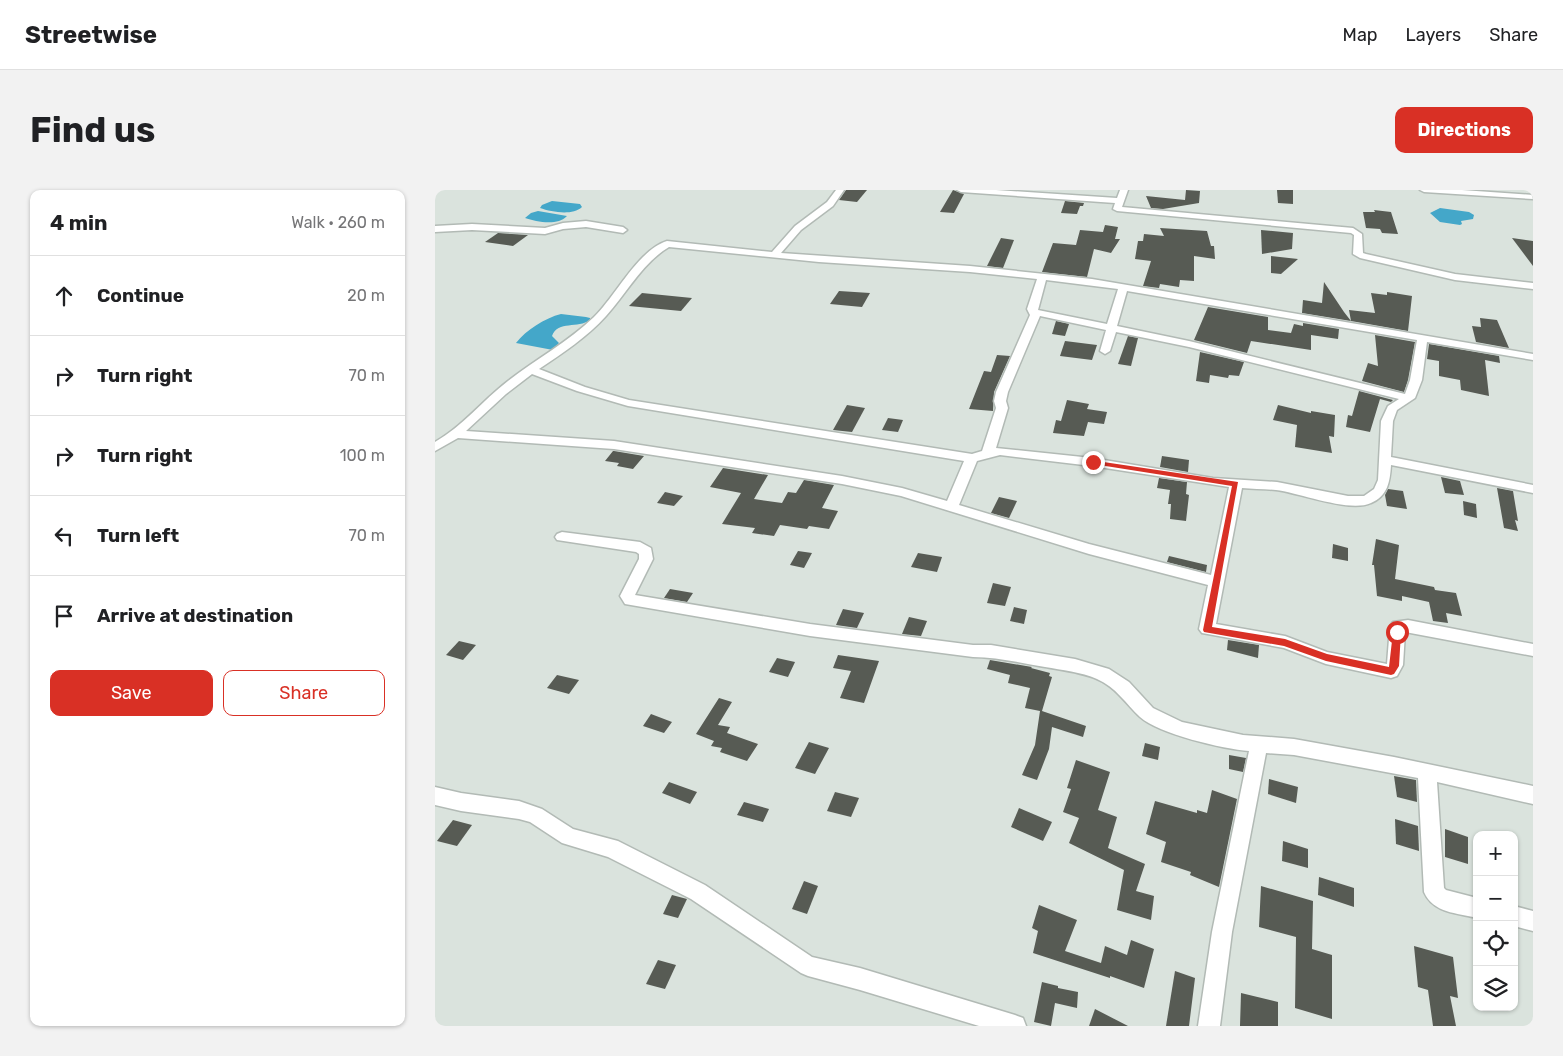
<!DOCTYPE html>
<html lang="en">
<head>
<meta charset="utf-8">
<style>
	body { margin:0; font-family:Rubik,sans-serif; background:#f2f2f2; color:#202124 }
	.controls { position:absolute; right:15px; bottom:15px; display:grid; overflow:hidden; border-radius:10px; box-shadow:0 1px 4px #0004 }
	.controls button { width:45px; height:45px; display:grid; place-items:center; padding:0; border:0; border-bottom:1px solid #e0e0e0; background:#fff; color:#202124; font:25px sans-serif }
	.stop { position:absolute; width:15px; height:15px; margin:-11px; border:4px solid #d93025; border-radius:50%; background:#fff }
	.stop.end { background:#d93025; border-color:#fff; box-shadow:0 1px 5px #0008 }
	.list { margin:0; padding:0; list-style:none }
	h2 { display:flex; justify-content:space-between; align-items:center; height:65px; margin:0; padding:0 20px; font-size:21px }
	h2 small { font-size:16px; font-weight:400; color:#757577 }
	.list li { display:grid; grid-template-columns:32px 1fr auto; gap:15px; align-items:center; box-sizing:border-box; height:80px; padding:0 20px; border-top:1px solid #e0e0e0 }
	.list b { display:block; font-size:19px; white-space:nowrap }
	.list em { font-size:16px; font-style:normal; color:#757577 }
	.actions { display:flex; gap:10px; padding:15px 20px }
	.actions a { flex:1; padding:11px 0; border:1px solid #d93025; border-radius:10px; text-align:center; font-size:18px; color:#d93025 }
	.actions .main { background:#d93025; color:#fff }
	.icon { flex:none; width:28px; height:28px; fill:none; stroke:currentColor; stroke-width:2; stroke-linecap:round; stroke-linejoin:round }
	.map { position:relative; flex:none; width:1098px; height:836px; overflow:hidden; border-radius:10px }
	header { display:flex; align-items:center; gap:30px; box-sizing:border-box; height:70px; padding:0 25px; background:#fff; border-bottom:1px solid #e0e0e0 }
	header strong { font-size:24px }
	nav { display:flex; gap:28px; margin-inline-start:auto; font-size:18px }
	.intro { display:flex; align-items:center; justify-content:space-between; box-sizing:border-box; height:120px; padding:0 30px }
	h1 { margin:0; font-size:35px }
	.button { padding:12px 22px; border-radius:10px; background:#d93025; color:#fff; font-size:18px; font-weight:700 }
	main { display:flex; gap:30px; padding:0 30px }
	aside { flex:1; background:#fff; border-radius:10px; box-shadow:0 1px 4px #0004 }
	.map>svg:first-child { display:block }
</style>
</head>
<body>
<header>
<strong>Streetwise</strong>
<nav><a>Map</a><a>Layers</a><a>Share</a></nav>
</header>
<div class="intro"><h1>Find us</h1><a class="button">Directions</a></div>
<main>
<aside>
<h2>4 min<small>Walk · 260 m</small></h2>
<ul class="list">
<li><svg class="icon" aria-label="ahead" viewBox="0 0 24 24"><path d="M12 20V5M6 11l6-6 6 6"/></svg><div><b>Continue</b></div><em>20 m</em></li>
<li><svg class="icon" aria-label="right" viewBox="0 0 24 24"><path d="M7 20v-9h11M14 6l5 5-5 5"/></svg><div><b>Turn right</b></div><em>70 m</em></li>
<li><svg class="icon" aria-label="right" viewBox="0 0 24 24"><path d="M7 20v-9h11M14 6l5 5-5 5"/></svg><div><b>Turn right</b></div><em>100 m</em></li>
<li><svg class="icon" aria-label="left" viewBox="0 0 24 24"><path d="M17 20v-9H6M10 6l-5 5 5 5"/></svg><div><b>Turn left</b></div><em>70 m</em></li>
<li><svg class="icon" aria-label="arrive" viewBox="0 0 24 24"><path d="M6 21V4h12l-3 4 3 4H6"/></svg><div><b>Arrive at destination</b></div></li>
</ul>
<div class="actions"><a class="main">Save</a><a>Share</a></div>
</aside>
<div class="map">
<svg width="1098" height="836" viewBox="0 0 1098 836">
	<rect width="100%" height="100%" fill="#dae3dd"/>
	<g fill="#44a7c9">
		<path d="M117,11L145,14L147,17C137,26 117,22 105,18L107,15Z"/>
		<path d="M1005,18L1034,22L1039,25L1038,29L1026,31L1027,34L1025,35L1005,32L995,23Z"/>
		<path d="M103,21L132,26C123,36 102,32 90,28L96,23Z"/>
		<path d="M126,124L151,127L155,128V130C143,139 123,130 117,146L124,153L118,160L81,153C91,140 110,128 126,124Z"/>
	</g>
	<g fill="#575b54">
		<path d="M411,0H432L422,12L404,10Z"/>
		<path d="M518,0L529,4L519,23L505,22Z"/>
		<path d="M751,0L765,1L764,13L728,19L716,18L711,6L750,10Z"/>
		<path d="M842,0H858V14L843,13Z"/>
		<path d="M630,11L649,13L648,16H645L642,24L626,23Z"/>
		<path d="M939,20L956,22L963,44L947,43L945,39L931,38L928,22H940Z"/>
		<path d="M670,35L683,37L680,49H685L676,63L659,59L652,87L607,82L618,53L641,55L645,40L668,42Z"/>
		<path d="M725,38L772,41L776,56H779L780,69L759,66V91L745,90L744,97L725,94L724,98L708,96L716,71L700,69L703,51H708L709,44L729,46Z"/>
		<path d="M826,40L858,43L857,59L827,64Z"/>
		<path d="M63,43L93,45L78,56L50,52Z"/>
		<path d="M566,48L579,50L568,78L552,76Z"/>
		<path d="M1077,48L1098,51V76Z"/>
		<path d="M836,66L863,69L846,84L836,83Z"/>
		<path d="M889,92L909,122L916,131L867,123L868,110L887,113Z"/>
		<path d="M404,101L435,103L427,117L395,114Z"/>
		<path d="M952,102L977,106L973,141L916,131L914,120L940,123L936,103L952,105Z"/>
		<path d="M207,103L257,108L246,121L194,116Z"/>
		<path d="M773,117L833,127V140L856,143L859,134L868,136V133L904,139L903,149L876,145V160L816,151L812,163L759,150Z"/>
		<path d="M1045,128L1062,130L1074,158L1041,152L1037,136L1046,137Z"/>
		<path d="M621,131L634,134L630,146L617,144Z"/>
		<path d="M940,145L980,152L973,190L969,202L927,191L933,173L943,176Z"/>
		<path d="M693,146L703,148L696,176L683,174Z"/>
		<path d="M630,151L662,155L657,170L625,166Z"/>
		<path d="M994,154L1064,166L1065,173L1050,170L1054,206L1026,200L1025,190L1004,186V171L992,169Z"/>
		<path d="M765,162L809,172L804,186L794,185L793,188L775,185L774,193L761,191Z"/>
		<path d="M562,165L575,166L559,202L558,221L534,219L549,181L556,182Z"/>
		<path d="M924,201L958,210L956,212L945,209L935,242L911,237L913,225L917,226Z"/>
		<path d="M632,210L654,214L652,219L672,222L669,234L653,232L649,246L618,243L621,230L626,231Z"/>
		<path d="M412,215L430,218L417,242L398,240Z"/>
		<path d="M843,215L876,223V221L900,225L899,247L894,246L897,263L860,257L862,235L838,230Z"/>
		<path d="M453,228L468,230L463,242L447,240Z"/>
		<path d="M178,261H179L209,266L198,279L182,276L184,273L170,271Z"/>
		<path d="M727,266L754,270L753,282L725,277Z"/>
		<path d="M288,278L333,285L319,309L347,313L353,302L361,303L369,290L399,295L387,318L403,321L394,339L374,336L372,339L345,335L339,346L317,343L320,338L287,334L306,303L275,297Z"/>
		<path d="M1006,287L1025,291L1029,305L1010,303Z"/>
		<path d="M724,288L752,292L751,304L754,305L751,331L735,329L736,314H733L735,300L722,298Z"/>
		<path d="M1062,298L1078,301L1083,331L1080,330L1083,341L1069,338Z"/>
		<path d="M953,299L968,301L972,319L952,316L950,305Z"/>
		<path d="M230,302L248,306L239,316L222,313Z"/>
		<path d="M564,307L582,311L574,328L556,323Z"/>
		<path d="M1028,311L1041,314L1042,328L1029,325Z"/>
		<path d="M941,349L964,355L960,389L999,397L1000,400L1021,403L1027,426L1011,423L1013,433L998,431L994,412L967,406V411L942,406L939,375H937Z"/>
		<path d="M898,354L913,358V371L897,368Z"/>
		<path d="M363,361L377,363L369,378L355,375Z"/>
		<path d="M483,363L507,367L502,382L476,377Z"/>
		<path d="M734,366L772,375L771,382L732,372Z"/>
		<path d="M558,393L576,397L570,416L552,413Z"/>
		<path d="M235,399L258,403L252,412L229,408Z"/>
		<path d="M579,417L592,420L589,434L575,431Z"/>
		<path d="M408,419L429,423L422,438L401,435Z"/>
		<path d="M474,427L492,431L486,446L467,444Z"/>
		<path d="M793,450L824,455L823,468L792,460Z"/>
		<path d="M24,451L41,455L28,470L11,465Z"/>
		<path d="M403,465L444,471L429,513L405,508L416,481L398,478Z"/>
		<path d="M342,468L360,472L353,487L334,482Z"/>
		<path d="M555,470L597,477L596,478L615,483L614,486L617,487L607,521L651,536L648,547L617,537L614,559L602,590L587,585L600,555L605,521L590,518L595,498L573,493L575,485L552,479Z"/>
		<path d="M122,485L144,490L134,504L112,498Z"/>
		<path d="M284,508L297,512L283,535L295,537L292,543L323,554L312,571L285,562L287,558L276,556L279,551L261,544Z"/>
		<path d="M216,524L237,532L229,543L208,536Z"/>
		<path d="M374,552L394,558L380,584L360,578Z"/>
		<path d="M710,553L725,557L723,570L707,566Z"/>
		<path d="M794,565L811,568L808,582L794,579Z"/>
		<path d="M641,570L675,582L663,620L682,627L673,658L710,674L701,701L719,706L716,730L682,720L689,680L634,653L644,628L628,622L636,599L632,598Z"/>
		<path d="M959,586L981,590L982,612L962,607Z"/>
		<path d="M834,589L863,597L861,613L833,604Z"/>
		<path d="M234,592L262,602L255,614L227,603Z"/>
		<path d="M777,600L802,609L784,697L755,685L756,682L726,672L731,652L711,644L720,611L762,623V620L772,623Z"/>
		<path d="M400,602L424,608L416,627L392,621Z"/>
		<path d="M309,612L334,619L328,632L302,625Z"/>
		<path d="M584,618L617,632L608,651L576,637Z"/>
		<path d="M960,629L983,636L984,661L961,654Z"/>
		<path d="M18,630L37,635L22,656L2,651Z"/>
		<path d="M1010,639L1033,647V674L1010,667Z"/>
		<path d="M848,651L873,659V678L847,671Z"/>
		<path d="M884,687L919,698V717L883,705Z"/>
		<path d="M369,691L383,696L372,724L357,719Z"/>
		<path d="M826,696L878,711L877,759L897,765V829L860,818L861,747L824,737Z"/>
		<path d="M237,705L252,709L243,728L228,724Z"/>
		<path d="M604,715L642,730L630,761L666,773L670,756L692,765L696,750L719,759L709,798L675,786V788L598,763L603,741L597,738Z"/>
		<path d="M979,756L1018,767L1023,808L1015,806L1021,836H998L993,800L983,797Z"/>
		<path d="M223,770L241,775L230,799L211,794Z"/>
		<path d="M740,781L760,788L754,836H731Z"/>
		<path d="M607,792L623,796V798L643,802L642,818L620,813L616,836L599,832Z"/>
		<path d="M806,803L843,812V836H805Z"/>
		<path d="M660,819L693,836H654Z"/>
	</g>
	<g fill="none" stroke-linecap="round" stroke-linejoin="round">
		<defs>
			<g id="minor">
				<path d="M401,0H409L398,16L366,40L346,63L535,76L657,89L1098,164V170L992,152L987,190L980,208L962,220L958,231L956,267L1098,295V303L956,275C955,291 953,306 936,313C915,323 865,303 841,300C830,299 818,299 807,298L781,434L850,446L892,462L952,474L955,436L958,432L973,430L1098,454V466L970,442L968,475L962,486L956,488L891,474L849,458L767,443L764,439L773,395L654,364L466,306L407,294L179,259L23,248L0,261V252C28,236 48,210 73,191C101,169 133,152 159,127C180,107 203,60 232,51L337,62L360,36L392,12ZM234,57L384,72L535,82L602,89L592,119L595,125L561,202L559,211L561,218L547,261L537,264L194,210L150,197L104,179C128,163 152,147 171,126C192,103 207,73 234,57ZM611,90L683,99L672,134L603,120ZM692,101L982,150L975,190L970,204L754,151L682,136ZM605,126L671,140L665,161L670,164L675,161L681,142L754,157L964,209L953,216L946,231L943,290L939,299L929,306H913L842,292L778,288L657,268L561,258L573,218L571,211L573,202ZM97,184L142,201L193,216L529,271L512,311L467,298L407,286L179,251L31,241L71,204ZM565,265L657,276L794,297L776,385L654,354L524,315L542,271Z"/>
				<path d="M522,0H561L682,8L685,0H693L687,17L918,38L927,44L928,63L931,64L1020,84L1098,93V99L1020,90L925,68L918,64L919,45L916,43L682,21L678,19L680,13L526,2Z"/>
				<path d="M985,0H1027L1098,5V9L989,2Z"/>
				<path d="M151,31L188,37L192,40L188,43L151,37L128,39L110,44L37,40L0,42V36L37,34L110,38L128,33Z"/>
				<path d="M127,342L205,352L216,358L218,369L200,405L375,434L538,455H556L640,469L674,479L694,492L718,518L747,532L808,545L859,549L959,567L1098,596V614L1002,592L1009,698L1011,700L1042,708V728C1022,723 998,723 989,702L983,588L859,565L831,563L797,742L785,836H763L777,742L814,561C788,559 724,544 705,527C691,514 681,497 662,489C646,482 627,480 610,477C586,473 562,467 538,467L375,446L190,414L185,406L204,369V364L201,362L122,350L120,347L122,344Z"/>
				<path d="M0,597L26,603L84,611L107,619L138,639L183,651L270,695L377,767L425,778L580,825L588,828L591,836H544L425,800L373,786L366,783L256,709L173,667L127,653L95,632L84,629L26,621L0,615Z"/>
				<path d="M1079,716L1098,721V741L1079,736Z"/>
			</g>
		</defs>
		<use href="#minor" stroke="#b2bab5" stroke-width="3"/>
		<use href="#minor" fill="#fff" fill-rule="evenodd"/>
	</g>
	<path fill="#d93025" d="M655,270L803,292L777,437L850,449L892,464L954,477L958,442L962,439L966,442L964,476L959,484L956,485L891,471L849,456L769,442L768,440L797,296L658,274L655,273Z"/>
</svg>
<div class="controls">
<button>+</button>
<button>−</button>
<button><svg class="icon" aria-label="locate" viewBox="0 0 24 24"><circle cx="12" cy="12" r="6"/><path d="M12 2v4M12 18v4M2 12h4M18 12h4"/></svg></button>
<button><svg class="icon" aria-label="layers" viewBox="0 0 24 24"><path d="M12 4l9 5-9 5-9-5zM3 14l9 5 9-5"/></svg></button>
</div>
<div class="stop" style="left:962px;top:442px"></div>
<div class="stop end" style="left:658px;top:272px"></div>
</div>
</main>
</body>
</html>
